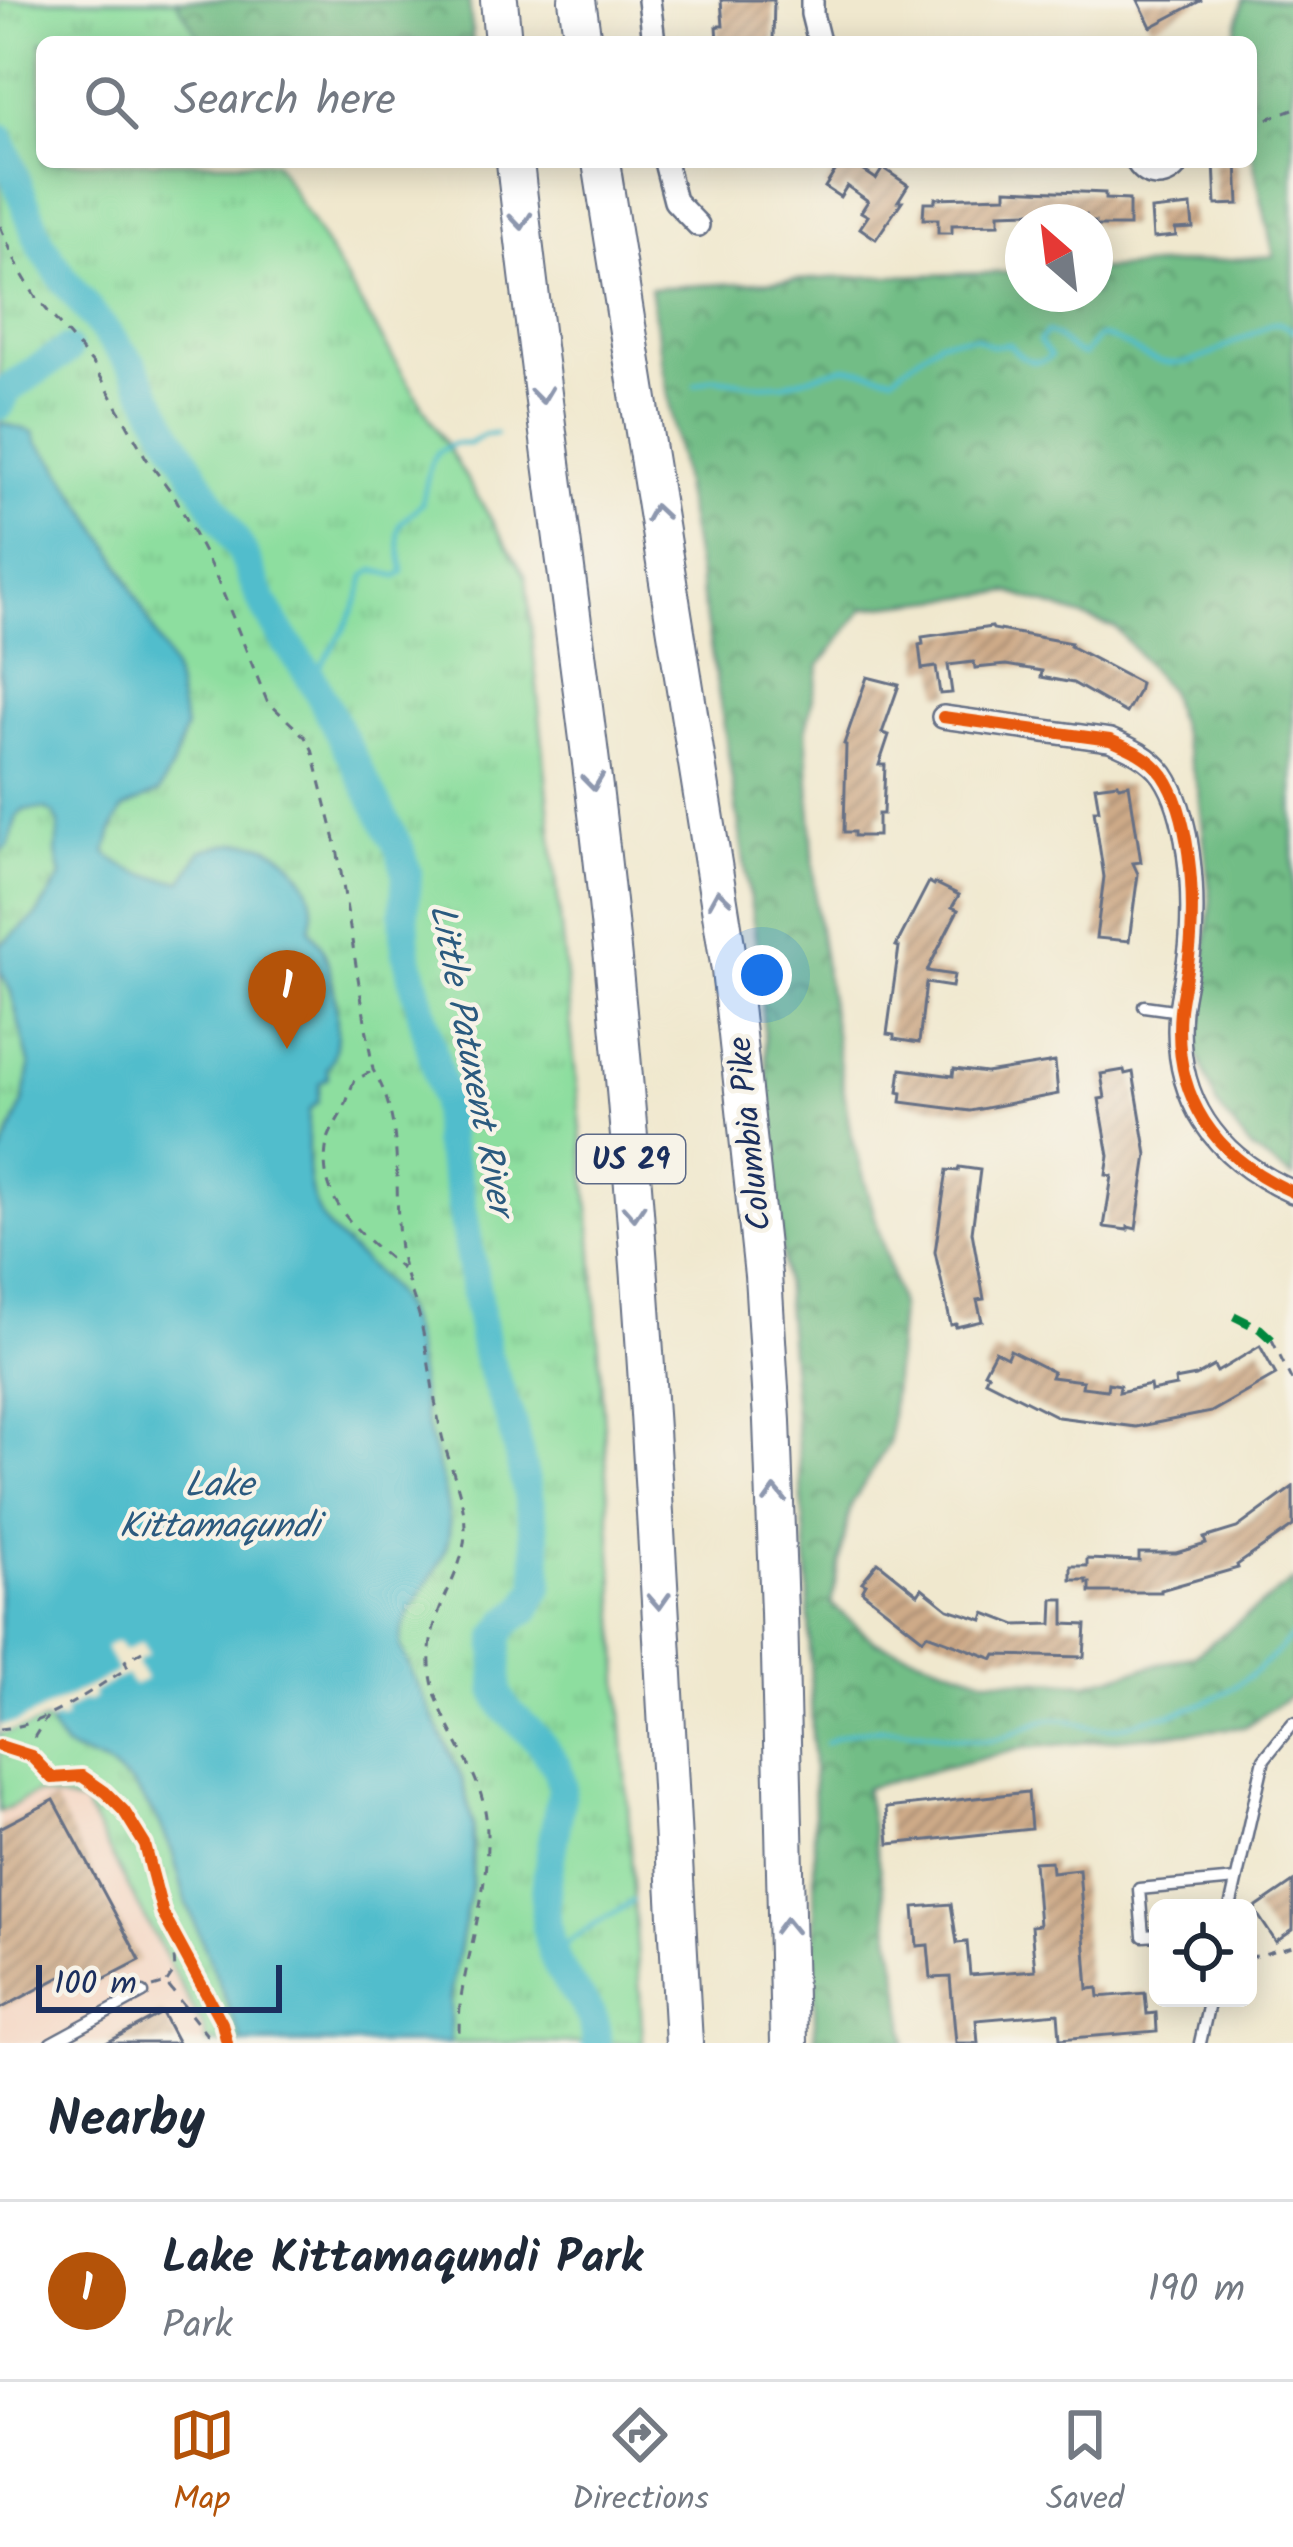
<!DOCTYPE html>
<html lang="en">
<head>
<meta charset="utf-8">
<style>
	body { margin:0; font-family:Kalam,sans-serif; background:#f6f6f7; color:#1f2937 }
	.controls { position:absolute; right:36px; bottom:36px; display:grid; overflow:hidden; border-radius:18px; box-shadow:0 6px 30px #0003 }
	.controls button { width:108px; height:108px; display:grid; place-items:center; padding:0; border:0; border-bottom:3px solid #e0e1e3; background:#fff; color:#1f2937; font:60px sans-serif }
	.compass { position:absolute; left:1005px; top:204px; width:108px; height:108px; border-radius:50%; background:#fff; box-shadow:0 6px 30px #0003; rotate:332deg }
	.scale { position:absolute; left:36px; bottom:30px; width:246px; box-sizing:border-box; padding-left:12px; border:6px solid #1b2f5e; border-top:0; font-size:33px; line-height:42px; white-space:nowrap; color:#1b2f5e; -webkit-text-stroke:9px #f7f3e8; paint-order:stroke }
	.you { position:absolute; left:762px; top:975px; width:42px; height:42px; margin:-30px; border:9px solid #fff; border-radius:50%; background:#1a73e8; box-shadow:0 0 0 18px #1a73e833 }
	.badge { display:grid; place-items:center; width:78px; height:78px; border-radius:50%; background:#b45309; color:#fff; font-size:39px; font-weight:700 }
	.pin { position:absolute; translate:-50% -99px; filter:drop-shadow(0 3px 6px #0008) }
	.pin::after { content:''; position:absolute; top:63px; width:42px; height:36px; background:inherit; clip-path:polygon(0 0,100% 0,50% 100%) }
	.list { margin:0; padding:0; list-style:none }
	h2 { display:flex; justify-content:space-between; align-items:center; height:156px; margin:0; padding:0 48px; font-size:51px }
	h2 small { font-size:39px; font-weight:400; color:#747a83 }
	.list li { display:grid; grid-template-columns:78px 1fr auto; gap:36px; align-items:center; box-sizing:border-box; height:180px; padding:0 48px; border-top:3px solid #e0e1e3 }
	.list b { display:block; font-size:45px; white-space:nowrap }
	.list p { margin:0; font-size:39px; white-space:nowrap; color:#747a83 }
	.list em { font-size:39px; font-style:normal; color:#747a83 }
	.icon { flex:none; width:66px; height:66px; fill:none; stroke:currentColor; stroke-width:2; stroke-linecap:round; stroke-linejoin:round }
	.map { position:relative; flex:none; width:1293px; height:2043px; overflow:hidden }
	.search { position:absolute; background:#fff; box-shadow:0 6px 30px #0003; left:36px; right:36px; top:36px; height:132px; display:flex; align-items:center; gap:30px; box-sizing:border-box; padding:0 42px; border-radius:18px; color:#747a83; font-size:45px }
	.sheet { height:336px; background:#fff }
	nav { display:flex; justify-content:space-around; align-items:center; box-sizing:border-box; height:168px; border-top:3px solid #e0e1e3; background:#fff; font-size:33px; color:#747a83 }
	nav a { display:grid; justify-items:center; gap:6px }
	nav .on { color:#b45309 }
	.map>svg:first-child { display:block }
</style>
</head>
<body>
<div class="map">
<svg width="1293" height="2043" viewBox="0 0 1293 2043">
	<defs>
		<pattern id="forest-crowns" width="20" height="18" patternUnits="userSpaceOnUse" patternTransform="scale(3)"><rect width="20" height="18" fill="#72bd86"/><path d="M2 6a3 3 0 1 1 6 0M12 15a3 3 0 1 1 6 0" fill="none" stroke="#5d9a71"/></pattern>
		<pattern id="park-tufts" width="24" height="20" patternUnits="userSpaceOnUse" patternTransform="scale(3)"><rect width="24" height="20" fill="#8dde9f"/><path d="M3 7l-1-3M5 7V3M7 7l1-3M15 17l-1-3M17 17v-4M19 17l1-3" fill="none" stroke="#79bf8b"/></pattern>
		<pattern id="building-hatch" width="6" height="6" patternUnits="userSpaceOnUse" patternTransform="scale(3)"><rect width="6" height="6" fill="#ceaa88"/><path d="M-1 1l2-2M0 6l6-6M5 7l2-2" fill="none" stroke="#a68b72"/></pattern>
	</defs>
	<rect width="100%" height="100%" fill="#f7f3e8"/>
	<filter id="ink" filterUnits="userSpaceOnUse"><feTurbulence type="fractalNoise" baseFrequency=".00833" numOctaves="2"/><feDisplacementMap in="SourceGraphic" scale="24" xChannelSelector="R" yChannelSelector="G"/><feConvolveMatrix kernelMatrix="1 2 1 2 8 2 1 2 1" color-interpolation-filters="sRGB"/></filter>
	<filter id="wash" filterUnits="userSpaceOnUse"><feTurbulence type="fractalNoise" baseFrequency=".004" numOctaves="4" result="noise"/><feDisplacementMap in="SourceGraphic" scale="48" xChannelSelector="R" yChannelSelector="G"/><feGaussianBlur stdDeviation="2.7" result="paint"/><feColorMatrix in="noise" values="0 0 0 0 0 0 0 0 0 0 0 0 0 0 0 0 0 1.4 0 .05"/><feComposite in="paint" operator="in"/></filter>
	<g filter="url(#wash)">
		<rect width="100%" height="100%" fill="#f0e8ce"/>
		<path fill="#f4d3c0" d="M36,1793L84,1804L203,2027L207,2043H0V1812Z"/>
		<g fill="url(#forest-crowns)" stroke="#467672" stroke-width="3">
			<path d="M19,0H469L473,42H45Z"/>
			<path d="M1243,0H1293V1178L1251,1149L1217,1105L1197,1053L1200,986L1211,904L1199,792L1168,690L1116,628L1009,592L864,608L820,665L806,729L816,909L849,1125L900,1306L889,1443L851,1505L831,1604L875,1642L987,1679L1087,1683L1195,1655L1293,1581V1694L1244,1727L1023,1748L865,1788L900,1984L906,2043H815L814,1811L808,1572L757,948L726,739L650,288L832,278L1023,272V294H1095V270L1274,256L1251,151V42H1233Z"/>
		</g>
		<path fill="url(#park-tufts)" stroke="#54867e" stroke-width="3" d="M0,0H176L202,42H42V162H275L526,577L592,1239L643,2043H207L203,2027L84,1804L37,1793L0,1812Z"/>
		<path fill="#51bdcc" stroke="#367695" stroke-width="3" d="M2,423L33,432L37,442L55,462L114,553L173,669L185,729L173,765L159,792L123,809L112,830L106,853C125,873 156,879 183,881L201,851C217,846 233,842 250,843C281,844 312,878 313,909C313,916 311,922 310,929C313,935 318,940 321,945C334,971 346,1046 327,1068L328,1078L320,1083L318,1102L309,1110C308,1152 301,1199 333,1233C356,1257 385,1275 401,1306C418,1339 417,1379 424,1414C431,1449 446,1485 449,1521C454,1569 400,1601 400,1647L462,1778L473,1825L472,1881L450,1998V2043H243L186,1901L172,1851L158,1820L132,1784L107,1765L65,1748L47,1720L25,1728L0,1733V1158L23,1103L30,1067L11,992L0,970V945L36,916L61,877L56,853L59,824L54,814L45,809L24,810L17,816L8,846L0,851V424Z"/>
		<path fill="#f0e8ce" d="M117,1640L124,1651L142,1642L148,1655L137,1662L146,1680L133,1686L126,1675L92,1693L95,1698L87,1702L85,1700L64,1712L66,1718L60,1721L57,1719L49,1723L46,1720L25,1728L0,1733V1725L16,1723L117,1672L105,1647Z"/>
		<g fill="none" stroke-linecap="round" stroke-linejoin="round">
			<g stroke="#51bdcc" stroke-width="4.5">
				<path d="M695,385L714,378L762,385L784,384L845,367L893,376L940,340L975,337L991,346L1009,344C1020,358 1034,369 1051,356L1039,341L1047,332C1063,336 1067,352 1084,355L1099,336C1117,338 1128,347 1143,355C1176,373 1205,359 1235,342C1247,336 1259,332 1270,324L1279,323L1293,330"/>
				<path d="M312,679C331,651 360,609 365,576L374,570L397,576L403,572L398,533L400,524L422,503L430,465L438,452L453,444H469L484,435L496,434"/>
				<path d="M826,1743C871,1716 929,1736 978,1740C1006,1743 1023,1725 1047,1720C1067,1715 1083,1727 1101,1728C1117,1729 1131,1724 1146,1719C1157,1716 1170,1715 1182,1711C1227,1697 1262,1671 1293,1635"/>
				<path d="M556,1962L569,1941L633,1901"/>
			</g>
			<g stroke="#51bdcc" stroke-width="30">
				<path d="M0,138L41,245L64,280L133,366L167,429L242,552L262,601L280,633L312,679L400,850L407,873L404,914L406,950L445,1101L446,1142L458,1184L486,1353L511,1421L528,1495L537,1549L539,1585L526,1609L508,1622L498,1636L497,1692L506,1709L537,1739L556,1765L562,1785C556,1841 532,1907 556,1961C568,1991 598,2007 596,2043"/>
				<path d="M0,405L7,390L67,350"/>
			</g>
		</g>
		<g id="blocks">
			<g fill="url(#building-hatch)">
				<path d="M721,0H774L773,41L718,42L717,26H723Z"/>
				<path d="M1138,0H1202L1151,27Z"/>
				<path d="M841,162H851L876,179L883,168L908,185L898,201H902L876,239L860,228L868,216L861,212L868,201L847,186L840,197L825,187Z"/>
				<path d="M1214,162H1237L1239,204L1216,205Z"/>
				<path d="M1006,189L1105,193V199L1129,200V226H1095V222H1086V215H1031V212L999,213V224L952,225V233H938V219H923L924,202H935V198L1006,196Z"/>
				<path d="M1191,206L1193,228L1175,229L1176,236L1153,238L1151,210Z"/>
				<path d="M992,627L993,629L1071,643L1070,646L1140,683L1138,692L1126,713L1073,683L1041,677L1042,671L1006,665L975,668L974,662L948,665L952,693L940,694L936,667L922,669L919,645L923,644L922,637Z"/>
				<path d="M867,677L899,685L882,733L889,735L879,765H885L883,814H878V836H854V832H844L846,745L844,744Z"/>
				<path d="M1118,783L1119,786L1129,784L1141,862L1133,863L1138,874L1129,941L1096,938L1104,877L1094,810H1099L1095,786Z"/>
				<path d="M929,882L934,885L935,883L959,895L952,907L958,910L927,971L954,975L952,987L926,983L919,1043L894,1039V1035L887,1034L899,947L896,946Z"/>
				<path d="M1055,1062L1058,1094L970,1111L901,1102L902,1093L898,1092L901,1069L953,1076L954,1069L986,1073Z"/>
				<path d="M1124,1070L1125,1074L1133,1072L1147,1155L1136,1229L1128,1227V1230L1104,1227L1112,1176L1106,1175L1109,1156L1099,1099L1105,1098L1101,1074Z"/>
				<path d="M959,1167L980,1170L972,1232L984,1299L977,1300L982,1321L956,1327V1324L951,1325L935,1252L947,1170L958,1171Z"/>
				<path d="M1260,1346L1276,1375L1211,1412L1136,1427L1058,1417L985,1380L988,1374L984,1372L995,1351L1007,1357L1010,1350L1053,1372L1051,1377L1083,1381L1082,1387L1107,1390L1108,1383L1120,1385L1119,1392L1150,1385L1151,1391L1176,1386L1175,1380L1196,1376L1214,1366L1217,1372Z"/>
				<path d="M1293,1487V1526L1237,1565L1238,1568L1161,1590V1592H1090V1583H1087V1580H1071V1566H1087V1559L1139,1561V1553H1176L1206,1544L1204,1538L1237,1528Z"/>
				<path d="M878,1562L918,1594L922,1588L948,1609L983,1620L985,1613L1016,1625L1052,1624L1053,1599H1064V1624L1086,1625L1084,1657L996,1655L994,1659L927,1634L923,1639L862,1591L866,1584L862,1582Z"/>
				<path d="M1028,1792L1031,1829L889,1844L886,1808Z"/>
				<path d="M54,1800L140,1960L78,1992L68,1973L0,2009V1828Z"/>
				<path d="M1051,1861L1052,1872L1079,1869L1088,1989L1098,1988L1099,1997L1145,1993L1147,2014L1156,2013L1157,2031L1060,2039L1058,2013L976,2020L978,2043H956L950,1977L931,1978L928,1945L917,1946L914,1907L951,1904L957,1943L967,1942L970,1975L1035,1970L1031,1926L1039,1925L1034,1862Z"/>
				<path d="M1293,1882V1930L1276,1942L1254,1909Z"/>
				<path d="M162,2013L178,2043H106Z"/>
			</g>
		</g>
	</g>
	<g filter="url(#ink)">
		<use href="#blocks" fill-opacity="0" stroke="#667085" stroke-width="3"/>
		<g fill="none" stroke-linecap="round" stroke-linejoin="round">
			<defs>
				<g id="service">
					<path d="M1144,1006L1180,1011"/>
					<path d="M1230,1908L1264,1759L1293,1723"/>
					<path d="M1158,1935L1143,1936L1139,1889L1236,1880"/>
					<path d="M51,2043L143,1993"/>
					<path d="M1200,2043L1210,1998"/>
				</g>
				<g id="minor">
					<path d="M649,0L654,42"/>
					<path d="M812,0V14L819,42"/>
					<path d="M665,162L675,201L698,225"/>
					<path d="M1137,162C1149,180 1167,179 1179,162"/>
					<path d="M943,717L1110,740C1129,748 1150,757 1163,775C1190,814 1194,891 1191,937C1190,962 1183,986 1180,1010C1172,1098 1215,1158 1293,1192"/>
				</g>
				<g id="motorway">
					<path d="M499,0L503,42"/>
					<path d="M577,0L583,42"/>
					<path d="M515,162C545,439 590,714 616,991C650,1341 664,1693 684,2043"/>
					<path d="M601,162L730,970L763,1275L772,1421L779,1612L789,2043"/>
				</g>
			</defs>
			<use href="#service" stroke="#667085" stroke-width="15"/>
			<use href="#minor" stroke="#667085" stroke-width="26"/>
			<use href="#motorway" stroke="#667085" stroke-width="40"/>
			<g stroke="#667085" stroke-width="3" stroke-dasharray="9 9" stroke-linecap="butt">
				<path d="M1251,125L1293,109"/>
				<path d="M0,226L19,269L35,296L94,365L146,458L175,497L216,576L267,701L305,737L312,749L337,848L373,1070C406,1122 393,1191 400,1249C403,1273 414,1295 420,1319C429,1357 433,1397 442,1436C450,1468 466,1499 465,1533C463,1580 427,1610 430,1664C432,1719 479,1762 486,1817C492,1878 471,1939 461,1997C459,2012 459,2028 459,2043"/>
				<path d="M370,1072L354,1081C350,1090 348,1099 344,1108C338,1120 330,1130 327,1143C315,1202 363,1236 402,1269"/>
				<path d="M1272,1340L1293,1383"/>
				<path d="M0,1729C46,1726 89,1691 128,1668L125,1661L142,1651"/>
				<path d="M0,1746L31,1756L42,1765"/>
				<path d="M31,1756L35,1736L47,1717"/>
				<path d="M1248,1958L1293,1946"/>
				<path d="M167,1982L175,1970L172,1931"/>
				<path d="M153,1987L166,1983L206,2034L208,2043"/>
			</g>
			<use href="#service" stroke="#fff" stroke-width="10"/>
			<use href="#minor" stroke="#fff" stroke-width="21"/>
			<use href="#motorway" stroke="#fff" stroke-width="36"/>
			<path stroke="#00873e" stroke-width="9" stroke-dasharray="18 9" stroke-linecap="butt" d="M1234,1316L1260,1329L1272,1340"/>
			<defs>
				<g id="cycleway">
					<path d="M943,717L1110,740C1129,748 1150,757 1163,775C1190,814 1194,891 1191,937C1190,962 1183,986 1180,1010C1172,1098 1215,1158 1293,1192"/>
					<path d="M0,1746L31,1756L52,1778L82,1776L105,1792L124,1811L145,1845L163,1914L222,2023L227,2043"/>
				</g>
			</defs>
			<use href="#cycleway" stroke="#f7f3e8" stroke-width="20"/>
			<use href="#cycleway" stroke="#e8590c" stroke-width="12"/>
		</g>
		<defs><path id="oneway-chevron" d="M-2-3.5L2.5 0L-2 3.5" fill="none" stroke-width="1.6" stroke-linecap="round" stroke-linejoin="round" transform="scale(3)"/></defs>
		<g stroke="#8d97ae">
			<use href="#oneway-chevron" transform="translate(521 221) rotate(84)"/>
			<use href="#oneway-chevron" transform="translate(542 395) rotate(83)"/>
			<use href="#oneway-chevron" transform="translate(656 513) rotate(-99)"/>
			<use href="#oneway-chevron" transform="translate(593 782) rotate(83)"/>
			<use href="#oneway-chevron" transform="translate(719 898) rotate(-99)"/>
			<use href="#oneway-chevron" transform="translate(634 1212) rotate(86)"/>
			<use href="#oneway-chevron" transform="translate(775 1495) rotate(-92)"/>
			<use href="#oneway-chevron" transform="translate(659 1601) rotate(87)"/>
			<use href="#oneway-chevron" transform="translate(786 1926) rotate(-91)"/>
		</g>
	</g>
	<g text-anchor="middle" stroke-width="9" stroke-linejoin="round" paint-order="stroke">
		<rect fill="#f7f3e8" stroke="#5d6a87" stroke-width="3" x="577" y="1135" width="108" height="48" rx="9"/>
		<g font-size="30" font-weight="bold" fill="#1b2f5e">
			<text x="631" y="1169">US 29</text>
		</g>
		<g font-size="33" fill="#1b2f5e" stroke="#f7f3e8">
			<text transform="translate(748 1134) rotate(-96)" y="12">Columbia Pike</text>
		</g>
		<g font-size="36" font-style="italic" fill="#2b5a7f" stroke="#f7f3e8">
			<text transform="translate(473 1059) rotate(79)" y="13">Little Patuxent River</text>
			<text x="219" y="1496">Lake<tspan x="219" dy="41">Kittamaqundi</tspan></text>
		</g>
	</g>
</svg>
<div class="controls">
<button><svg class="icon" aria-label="locate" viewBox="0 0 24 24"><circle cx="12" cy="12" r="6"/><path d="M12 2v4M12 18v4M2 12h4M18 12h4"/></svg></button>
</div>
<svg class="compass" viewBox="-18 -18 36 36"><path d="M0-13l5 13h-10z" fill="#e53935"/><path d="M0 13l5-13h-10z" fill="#747a83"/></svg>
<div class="scale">100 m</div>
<div class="you"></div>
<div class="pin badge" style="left:287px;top:1049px">1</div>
<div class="search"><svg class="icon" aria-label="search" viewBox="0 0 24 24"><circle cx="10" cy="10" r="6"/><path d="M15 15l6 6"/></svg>Search here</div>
</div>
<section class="sheet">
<h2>Nearby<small></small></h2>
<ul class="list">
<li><span class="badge">1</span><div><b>Lake Kittamaqundi Park</b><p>Park</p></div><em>190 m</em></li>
</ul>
</section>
<nav>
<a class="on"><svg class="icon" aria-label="map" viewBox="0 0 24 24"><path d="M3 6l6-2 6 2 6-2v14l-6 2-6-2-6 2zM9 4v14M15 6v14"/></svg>Map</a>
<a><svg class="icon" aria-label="directions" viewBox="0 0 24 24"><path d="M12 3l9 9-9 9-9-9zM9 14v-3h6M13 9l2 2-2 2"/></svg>Directions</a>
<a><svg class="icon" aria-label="saved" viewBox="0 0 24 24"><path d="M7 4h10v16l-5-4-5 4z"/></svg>Saved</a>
</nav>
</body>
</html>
